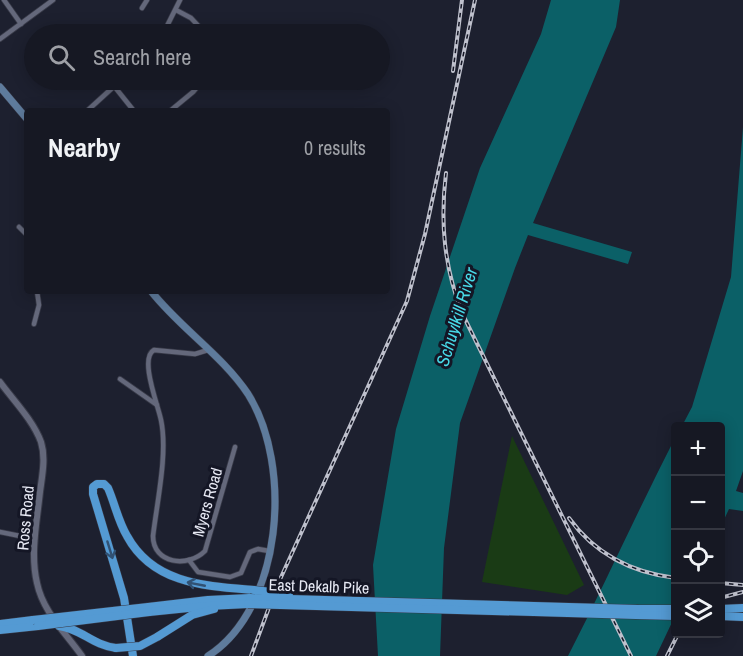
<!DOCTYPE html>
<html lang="en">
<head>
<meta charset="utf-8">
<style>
	body { margin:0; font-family:"Archivo Narrow",sans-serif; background:#232530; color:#f1f3f6 }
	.controls { position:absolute; right:18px; bottom:18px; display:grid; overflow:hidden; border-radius:6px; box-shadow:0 3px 15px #0003 }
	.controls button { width:54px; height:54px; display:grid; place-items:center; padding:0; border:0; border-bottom:2px solid #353741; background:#161823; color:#f1f3f6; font:30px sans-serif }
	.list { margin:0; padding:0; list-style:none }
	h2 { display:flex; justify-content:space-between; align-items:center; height:78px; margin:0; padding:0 24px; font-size:26px }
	h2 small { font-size:20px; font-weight:400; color:#9ea0a6 }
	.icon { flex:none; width:33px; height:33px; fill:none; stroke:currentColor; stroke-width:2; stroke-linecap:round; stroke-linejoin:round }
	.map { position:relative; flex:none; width:743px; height:656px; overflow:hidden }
	.search { position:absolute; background:#161823; box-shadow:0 3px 15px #0003; left:24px; top:24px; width:366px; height:66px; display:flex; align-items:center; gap:15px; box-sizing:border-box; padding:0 21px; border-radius:33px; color:#9ea0a6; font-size:22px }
	.panel { position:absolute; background:#161823; box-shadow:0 3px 15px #0003; left:24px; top:108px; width:366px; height:186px; border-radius:6px }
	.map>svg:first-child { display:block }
</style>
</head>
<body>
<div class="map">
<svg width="743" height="656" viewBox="0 0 743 656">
	<rect width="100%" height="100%" fill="#1d202f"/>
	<path fill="#1a3b15" d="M512,436L584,585L567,595L482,582Z"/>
	<g fill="#0b6067">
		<path d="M551,0H620L616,27L533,223L632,252L628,264L528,235L515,268L460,423L444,548L440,656H378L373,565L396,429L430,316L480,168L541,34Z"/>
		<path d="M743,127V471L736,491L743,493V511L729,509L721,526L720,426H682L692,407L731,277Z"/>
		<path d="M675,438V616L656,656H568C605,584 638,510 675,438Z"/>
	</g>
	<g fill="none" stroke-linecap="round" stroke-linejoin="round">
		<defs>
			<g id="minor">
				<path d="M4,0L21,24"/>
				<path d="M142,8L147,0"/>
				<path d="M176,10L191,18L206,34"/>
				<path d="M163,34L180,0"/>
				<path d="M0,39L53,0"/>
				<path d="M114,86L134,111"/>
				<path d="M87,111L121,80"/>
				<path d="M170,111L193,92L203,80"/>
				<path d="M19,227L27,235"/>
				<path d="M34,324L39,305L37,291"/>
				<path d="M208,350L195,354L154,350C139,358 158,405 161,420C168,453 157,502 153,536C153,564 188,568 205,551L235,447"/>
				<path d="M120,379L157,405"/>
				<path d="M0,532L35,539"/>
				<path d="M189,560L198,572L230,577L241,573L250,552L258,549L269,551"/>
			</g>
			<path id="tertiary" d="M0,382C13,400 33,420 41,442C46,458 42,476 40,492C37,521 30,554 37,583C43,612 65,632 82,656"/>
			<g id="secondary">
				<path d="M0,87L27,119"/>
				<path d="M151,291C180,328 222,355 248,394C293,465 283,608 208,656"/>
			</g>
			<g id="trunk">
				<path d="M148,607L208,600L250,598"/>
				<path d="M638,609H676"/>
				<path d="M720,609L743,608"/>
				<path d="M149,612L208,606L248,604"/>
				<path d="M636,615L676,616"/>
				<path d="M720,616L743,617"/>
				<path d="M0,624L33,620"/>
				<path d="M59,626C82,629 92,645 116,648"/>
				<path d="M0,630L38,626"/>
				<path d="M157,637L192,615L214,609"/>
				<path d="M133,656L124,598L93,494V487L97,484H104L108,488C115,504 118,521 127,536C153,584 205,586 254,590"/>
			</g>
		</defs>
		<use href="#minor" stroke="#383a48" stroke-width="6"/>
		<use href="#tertiary" stroke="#383a48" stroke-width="8"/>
		<use href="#secondary" stroke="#383a48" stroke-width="8"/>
		<use href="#trunk" stroke="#383a48" stroke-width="9"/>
		<use href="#minor" stroke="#64687b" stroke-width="4.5"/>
		<use href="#tertiary" stroke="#64687b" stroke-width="6"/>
		<use href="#secondary" stroke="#5e7b9c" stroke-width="7"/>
		<use href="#trunk" stroke="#549ad3" stroke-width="8"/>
		<defs>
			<g id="rail">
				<path d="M453,71L462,0"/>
				<path d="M446,173C440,222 444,266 462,313L631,656"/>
				<path d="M569,518C595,554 633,573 676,578"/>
				<path d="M720,583L743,585"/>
				<path d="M720,598L743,592"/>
				<path d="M251,656L277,586L407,301L425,234L475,0"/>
				<path d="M667,656L678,634"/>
			</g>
		</defs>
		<use href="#rail" stroke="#bec0cc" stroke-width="4"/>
		<use href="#rail" stroke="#141625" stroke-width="1.5" stroke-dasharray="4.5" stroke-linecap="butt"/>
		<defs>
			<g id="trunk-bridge">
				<path d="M254,590L289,594"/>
				<path d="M250,598L638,609"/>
				<path d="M248,604L636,615"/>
				<path d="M33,620L148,607"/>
				<path d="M38,626L149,612"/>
				<path d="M116,648L140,646L157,637"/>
			</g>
		</defs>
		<use href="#trunk-bridge" stroke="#383a48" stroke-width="9" stroke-linecap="butt"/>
		<use href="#trunk-bridge" stroke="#549ad3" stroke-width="8"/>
	</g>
	<defs><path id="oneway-shaft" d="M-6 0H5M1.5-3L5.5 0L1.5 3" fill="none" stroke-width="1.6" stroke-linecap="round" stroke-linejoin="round" transform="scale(1.5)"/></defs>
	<g stroke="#315173">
		<use href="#oneway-shaft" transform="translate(110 550) rotate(73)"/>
		<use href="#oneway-shaft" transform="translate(196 584) rotate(-169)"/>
	</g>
	<g text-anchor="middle" stroke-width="6" stroke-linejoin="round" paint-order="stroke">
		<g font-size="16" fill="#e7e9f4" stroke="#141625">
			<text transform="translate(207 502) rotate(-74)" y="6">Myers Road</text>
			<text transform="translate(25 518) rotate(-85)" y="6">Ross Road</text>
			<text transform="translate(319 586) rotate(2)" y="6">East Dekalb Pike</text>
		</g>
		<g font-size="18" font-style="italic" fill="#48d9e7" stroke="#141625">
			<text transform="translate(457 317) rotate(-73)" y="6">Schuylkill River</text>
		</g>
	</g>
</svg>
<div class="controls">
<button>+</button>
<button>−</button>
<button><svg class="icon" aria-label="locate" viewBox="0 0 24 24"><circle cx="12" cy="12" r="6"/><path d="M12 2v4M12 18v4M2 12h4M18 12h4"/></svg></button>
<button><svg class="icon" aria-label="layers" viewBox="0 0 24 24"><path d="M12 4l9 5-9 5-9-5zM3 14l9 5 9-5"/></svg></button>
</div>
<div class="search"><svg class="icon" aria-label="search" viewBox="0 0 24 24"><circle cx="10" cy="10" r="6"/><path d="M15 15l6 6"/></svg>Search here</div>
<section class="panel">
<h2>Nearby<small>0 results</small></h2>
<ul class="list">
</ul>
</section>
</div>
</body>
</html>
